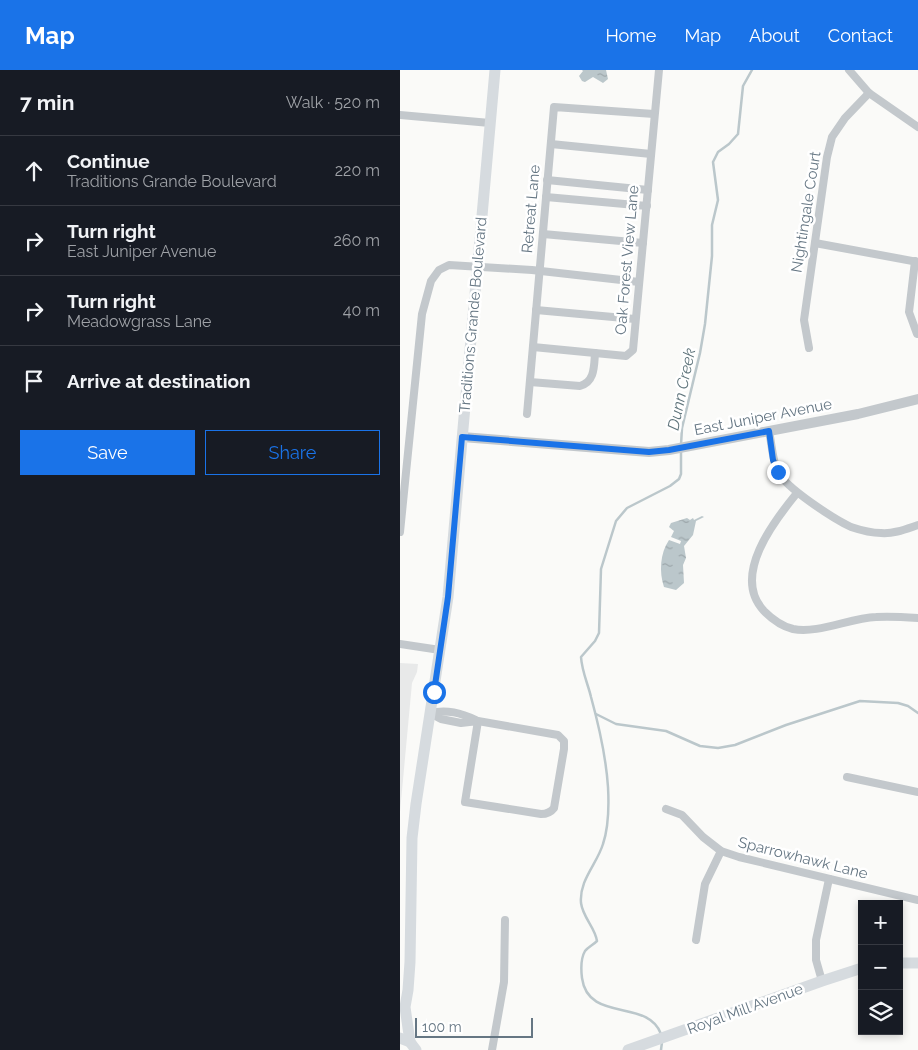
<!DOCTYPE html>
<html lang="en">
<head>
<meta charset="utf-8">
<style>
	body { margin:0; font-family:Raleway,sans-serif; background:#242831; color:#f1f3f6 }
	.controls { position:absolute; right:15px; bottom:15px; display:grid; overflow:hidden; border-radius:0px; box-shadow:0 2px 8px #0003 }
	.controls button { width:45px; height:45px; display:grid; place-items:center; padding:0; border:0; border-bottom:1px solid #363941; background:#171b24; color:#f1f3f6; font:25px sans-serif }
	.scale { position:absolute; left:15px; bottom:12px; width:118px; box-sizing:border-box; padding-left:5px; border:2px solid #657683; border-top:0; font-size:14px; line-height:18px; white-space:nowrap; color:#657683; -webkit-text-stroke:4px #fff; paint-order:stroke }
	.stop { position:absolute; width:15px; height:15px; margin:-11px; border:4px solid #1a73e8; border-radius:50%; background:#fff }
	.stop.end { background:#1a73e8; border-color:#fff; box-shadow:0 1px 5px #0008 }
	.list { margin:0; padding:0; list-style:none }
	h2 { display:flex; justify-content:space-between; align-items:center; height:65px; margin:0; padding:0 20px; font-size:21px }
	h2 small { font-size:16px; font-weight:400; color:#9ea1a6 }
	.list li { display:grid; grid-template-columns:32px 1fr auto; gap:15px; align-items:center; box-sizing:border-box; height:70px; padding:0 20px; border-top:1px solid #363941 }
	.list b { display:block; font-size:19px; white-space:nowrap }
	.list p { margin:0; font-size:16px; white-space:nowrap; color:#9ea1a6 }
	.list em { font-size:16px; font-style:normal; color:#9ea1a6 }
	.actions { display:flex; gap:10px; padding:15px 20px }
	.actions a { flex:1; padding:11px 0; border:1px solid #1a73e8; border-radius:0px; text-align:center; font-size:18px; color:#1a73e8 }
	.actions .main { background:#1a73e8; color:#fff }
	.icon { flex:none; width:28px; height:28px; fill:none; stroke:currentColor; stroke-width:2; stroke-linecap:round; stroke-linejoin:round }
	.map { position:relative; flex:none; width:518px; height:980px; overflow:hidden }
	header { display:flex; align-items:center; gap:30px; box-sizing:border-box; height:70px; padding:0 25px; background:#1a73e8; color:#fff }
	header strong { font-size:24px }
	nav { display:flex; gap:28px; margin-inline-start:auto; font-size:18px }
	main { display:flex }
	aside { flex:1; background:#171b24 }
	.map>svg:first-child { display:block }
</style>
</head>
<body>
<header>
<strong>Map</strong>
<nav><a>Home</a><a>Map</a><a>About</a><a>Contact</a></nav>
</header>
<main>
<aside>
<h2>7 min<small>Walk · 520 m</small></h2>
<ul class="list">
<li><svg class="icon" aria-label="ahead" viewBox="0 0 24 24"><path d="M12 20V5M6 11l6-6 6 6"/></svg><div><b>Continue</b><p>Traditions Grande Boulevard</p></div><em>220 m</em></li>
<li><svg class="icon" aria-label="right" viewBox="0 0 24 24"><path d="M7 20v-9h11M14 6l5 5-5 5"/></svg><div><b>Turn right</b><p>East Juniper Avenue</p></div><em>260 m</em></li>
<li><svg class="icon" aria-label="right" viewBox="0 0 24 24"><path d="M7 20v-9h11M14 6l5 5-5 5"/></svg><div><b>Turn right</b><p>Meadowgrass Lane</p></div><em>40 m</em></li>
<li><svg class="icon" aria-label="arrive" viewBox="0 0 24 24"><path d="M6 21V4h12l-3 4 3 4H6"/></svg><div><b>Arrive at destination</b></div></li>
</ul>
<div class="actions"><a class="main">Save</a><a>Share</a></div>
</aside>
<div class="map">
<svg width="518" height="980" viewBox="0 0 518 980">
	<defs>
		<pattern id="water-ripples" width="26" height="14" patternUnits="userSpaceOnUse" patternTransform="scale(1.25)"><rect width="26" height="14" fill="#bbc7cb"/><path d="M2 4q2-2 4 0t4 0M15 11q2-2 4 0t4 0" fill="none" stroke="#9ca6aa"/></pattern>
	</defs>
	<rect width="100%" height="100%" fill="#fafaf8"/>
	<path fill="#e8e9e9" d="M0,593L18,594L17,602L12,613L0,742Z"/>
	<g fill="url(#water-ripples)">
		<path d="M182,0H206L208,9L203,13L193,7L185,12L182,11L179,6L183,1Z"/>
		<path d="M302,446L304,447L296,451L293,465L284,476L286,488L283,495L284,513L276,520L264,517C259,502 260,483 269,470L280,474L281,471L271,467L274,461L269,457L271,453L287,448L290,450L293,448L294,450Z"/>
	</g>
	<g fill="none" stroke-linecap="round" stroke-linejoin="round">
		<g stroke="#bbc7cb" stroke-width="2.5">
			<path d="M281,375L282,358L300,283L305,254L312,186V155L318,130L313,92L318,82L329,74L338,64L343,16L352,0"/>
			<path d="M196,644L216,654L266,661L300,676L318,678L335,675L386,655L460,631L498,633L508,636L518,643"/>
			<path d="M261,964C248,928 188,953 182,908C181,900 181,888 185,881C188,877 193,875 197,871C195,857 183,848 181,833C179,810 197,794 203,774C209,756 209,735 208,717C206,687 199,656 191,627C188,614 182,602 181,587L195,571L199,563L201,499L216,451L227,438L270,416L279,409L281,404V381"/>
			<path d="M261,980L262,972"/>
		</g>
		<g stroke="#c3c8cc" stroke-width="8">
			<path d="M449,0L469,23L518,57"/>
			<path d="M0,45L90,53"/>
			<path d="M151,74L251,84"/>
			<path d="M147,110L248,120"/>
			<path d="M146,127L247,136"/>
			<path d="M143,164L243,173"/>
			<path d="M415,173L518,192"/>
			<path d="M515,191L509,242L517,264"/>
			<path d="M136,240L235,249"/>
			<path d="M133,277L226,286L233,280L259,0"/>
			<path d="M409,278L404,250L427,87L432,67L445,48L469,23"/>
			<path d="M130,312L180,316C195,312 194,296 195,283"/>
			<path d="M127,344L154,37L254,44"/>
			<path d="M369,361C372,375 372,389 378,402C386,418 434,449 451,457C460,460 471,463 481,463C494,464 506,459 518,455"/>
			<path d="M397,423C374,451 331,506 364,541C372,549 381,556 393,559C418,564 450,548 476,547C490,546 504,547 518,548"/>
			<path d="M0,462L22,244L31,211L39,200L49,195L132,200L239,212"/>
			<path d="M0,574L40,580"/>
			<path d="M30,643L41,649L61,653L78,651L158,665L164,671V679L154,738C151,742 147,744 141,744L65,732L78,651"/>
			<path d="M30,643C47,639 61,643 76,650"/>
			<path d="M447,707L518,722"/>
			<path d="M266,739L282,745L303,767L321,781L339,787L518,830"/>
			<path d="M296,870L305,814L321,781"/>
			<path d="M422,911L416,890V870L429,809"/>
			<path d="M92,980L104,912L105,850"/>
		</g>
		<path stroke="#c3c8cc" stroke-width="10" d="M62,367L249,382L269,380L458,344L518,329"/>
		<g stroke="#d6dbdf" stroke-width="11">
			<path d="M499,893H518"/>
			<path d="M0,968L10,972L16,980"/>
			<path d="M10,972L5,937L8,920L10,892L12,768L16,734L48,527L95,0"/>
			<path d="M228,980L422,911L462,898"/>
		</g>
	</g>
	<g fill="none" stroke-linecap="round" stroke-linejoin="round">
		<path stroke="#1a73e8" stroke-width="6" d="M34,622L48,527L62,367L249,382L269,380L369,361L373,390L378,402"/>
	</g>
	<g text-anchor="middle" stroke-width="5" stroke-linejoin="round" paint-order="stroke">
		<g font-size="15" fill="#657683" stroke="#fff">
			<text transform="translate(131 139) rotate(-85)" y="5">Retreat Lane</text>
			<text transform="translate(406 142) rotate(-81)" y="5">Nightingale Court</text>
			<text transform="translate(227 190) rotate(-85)" y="5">Oak Forest View Lane</text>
			<text transform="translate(73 245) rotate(-85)" y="5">Traditions Grande Boulevard</text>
			<text transform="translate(363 347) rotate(-11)" y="5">East Juniper Avenue</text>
			<text transform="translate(403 788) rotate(14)" y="5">Sparrowhawk Lane</text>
			<text transform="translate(345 939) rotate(-20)" y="5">Royal Mill Avenue</text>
		</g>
		<g font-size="16" font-style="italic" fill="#60757c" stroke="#fff">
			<text transform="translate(281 319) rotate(-78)" y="6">Dunn Creek</text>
		</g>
	</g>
</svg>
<div class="controls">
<button>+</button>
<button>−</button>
<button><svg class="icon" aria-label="layers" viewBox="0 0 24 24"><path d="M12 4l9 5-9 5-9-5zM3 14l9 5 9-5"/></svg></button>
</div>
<div class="scale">100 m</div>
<div class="stop" style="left:34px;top:622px"></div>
<div class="stop end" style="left:378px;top:402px"></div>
</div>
</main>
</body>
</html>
